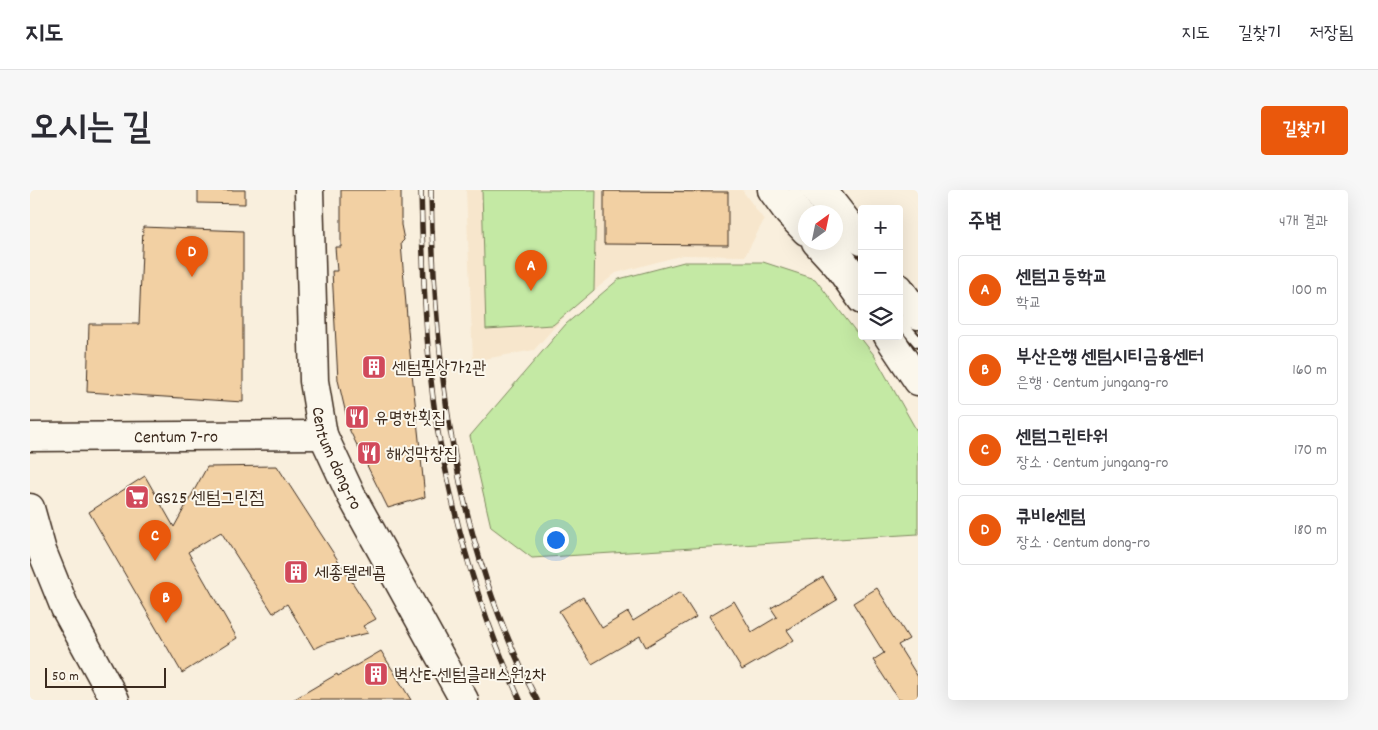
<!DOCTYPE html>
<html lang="ko">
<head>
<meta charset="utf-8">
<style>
	body { margin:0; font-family:Dekko,"Poor Story",sans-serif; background:#f7f7f7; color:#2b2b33 }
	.controls { position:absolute; right:15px; top:15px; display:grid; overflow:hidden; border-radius:5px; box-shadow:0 5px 20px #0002 }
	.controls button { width:45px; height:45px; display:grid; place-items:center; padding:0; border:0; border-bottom:1px solid #e1e1e2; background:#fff; color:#2b2b33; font:25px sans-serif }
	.compass { position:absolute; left:768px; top:15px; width:45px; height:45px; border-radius:50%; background:#fff; box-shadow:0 5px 20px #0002; rotate:33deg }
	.scale { position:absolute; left:15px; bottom:12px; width:121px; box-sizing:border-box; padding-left:5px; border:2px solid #3b2a1e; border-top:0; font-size:14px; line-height:18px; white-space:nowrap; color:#3b2a1e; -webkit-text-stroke:4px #fbf7ec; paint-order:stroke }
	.you { position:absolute; left:525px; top:349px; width:18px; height:18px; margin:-12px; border:4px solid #fff; border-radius:50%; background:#1a73e8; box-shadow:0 0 0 8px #1a73e833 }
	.badge { display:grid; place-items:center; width:32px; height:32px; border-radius:50%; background:#ea580c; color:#fff; font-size:16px; font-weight:700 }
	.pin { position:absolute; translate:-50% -41px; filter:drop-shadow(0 1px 2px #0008) }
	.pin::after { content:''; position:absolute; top:26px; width:18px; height:15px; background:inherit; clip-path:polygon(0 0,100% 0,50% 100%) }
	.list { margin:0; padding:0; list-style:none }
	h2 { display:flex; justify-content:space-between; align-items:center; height:65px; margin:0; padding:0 20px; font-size:21px }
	h2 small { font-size:16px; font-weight:400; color:#7c7c81 }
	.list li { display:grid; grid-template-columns:32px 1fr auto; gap:15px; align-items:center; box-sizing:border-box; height:70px; margin:0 10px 10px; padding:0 10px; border:1px solid #e1e1e2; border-radius:5px }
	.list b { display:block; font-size:19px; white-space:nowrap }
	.list p { margin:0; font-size:16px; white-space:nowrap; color:#7c7c81 }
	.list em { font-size:16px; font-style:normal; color:#7c7c81 }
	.icon { flex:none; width:28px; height:28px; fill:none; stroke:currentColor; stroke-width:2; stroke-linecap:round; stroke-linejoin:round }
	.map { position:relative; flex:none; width:888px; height:510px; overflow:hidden; border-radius:5px }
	header { display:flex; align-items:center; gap:30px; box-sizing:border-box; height:70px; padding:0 25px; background:#fff; border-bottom:1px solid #e1e1e2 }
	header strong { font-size:24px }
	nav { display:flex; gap:28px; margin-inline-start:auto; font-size:18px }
	.intro { display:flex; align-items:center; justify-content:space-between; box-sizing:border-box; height:120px; padding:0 30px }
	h1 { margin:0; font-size:35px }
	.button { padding:12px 22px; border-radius:5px; background:#ea580c; color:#fff; font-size:18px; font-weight:700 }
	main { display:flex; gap:30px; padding:0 30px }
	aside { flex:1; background:#fff; border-radius:5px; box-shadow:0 5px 20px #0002 }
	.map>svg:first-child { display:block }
</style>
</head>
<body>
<header>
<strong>지도</strong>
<nav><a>지도</a><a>길찾기</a><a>저장됨</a></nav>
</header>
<div class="intro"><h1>오시는 길</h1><a class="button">길찾기</a></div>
<main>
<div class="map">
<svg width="888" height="510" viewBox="0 0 888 510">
	<rect width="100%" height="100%" fill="#f9efdd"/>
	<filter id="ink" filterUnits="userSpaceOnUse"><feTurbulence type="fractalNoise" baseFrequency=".02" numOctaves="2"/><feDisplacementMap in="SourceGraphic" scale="10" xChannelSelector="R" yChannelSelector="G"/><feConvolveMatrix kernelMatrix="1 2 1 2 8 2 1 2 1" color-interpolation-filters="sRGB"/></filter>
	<g filter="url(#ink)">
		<path fill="#f7e6cc" d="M436,0H712L734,30L715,66L653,65L586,83L540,120L504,160L443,171Z"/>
		<g fill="#c4e9a4" stroke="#808a61">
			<path d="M452,0H566L564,100L523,135L456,139Z"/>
			<path d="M654,72H733L785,89L844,165L888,243V344L502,368L461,337L440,246L536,134L589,89Z"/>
		</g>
		<g fill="#f2d0a3" stroke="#3b2a1e">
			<path d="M168,0H215V14L168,13Z"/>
			<path d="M311,0H371V35L374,50L371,53L380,164L395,307L358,318L320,241L308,190L302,81H307L305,57H311Z"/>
			<path d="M574,1L698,2V55L574,54Z"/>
			<path d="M113,37L213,41V212L57,202L59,134H109Z"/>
			<path d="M247,276L346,429L333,436L338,443L296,453L284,459L257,414L243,423L191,342L158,362L207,448L152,483L59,322L115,286L144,337L177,277Z"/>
			<path d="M793,387L807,410L757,440L764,450L712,480L679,426L704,411L722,442L747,427L741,418Z"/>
			<path d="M847,398L879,449L868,455L888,487V510H869L843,470L854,463L823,413Z"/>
			<path d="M650,402L666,427L616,457L610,446L562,474L529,421L553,407L572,438L598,422L603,431Z"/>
			<path d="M351,461L381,510H263L307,484L308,486Z"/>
		</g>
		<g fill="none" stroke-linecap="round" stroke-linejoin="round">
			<defs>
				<g id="lane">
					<path d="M764,0L778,22"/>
					<path d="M775,0L790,22"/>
					<path d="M806,47L832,82"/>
					<path d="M869,130L888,152"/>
				</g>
				<g id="secondary">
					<path id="s1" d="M279,0L284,191L293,245L321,305L434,510"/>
					<path d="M742,0L758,22L776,41"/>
					<path d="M792,0L832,51"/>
					<path d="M786,52L808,76L832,110"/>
					<path d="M869,98L888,125"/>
					<path d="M858,146L888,191"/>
					<path id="s2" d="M0,247L293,245"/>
					<path d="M0,318L12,361L35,418L85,510"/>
				</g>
			</defs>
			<use href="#lane" stroke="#3b2a1e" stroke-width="14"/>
			<use href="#secondary" stroke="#3b2a1e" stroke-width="31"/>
			<use href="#lane" stroke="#fbf7ec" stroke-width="10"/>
			<use href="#secondary" stroke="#fbf7ec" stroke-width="28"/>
			<defs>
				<g id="rail">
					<path d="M391,0C393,77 395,155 406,231C409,251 414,271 418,291C434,368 457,438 490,510"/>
					<path d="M401,0C404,176 424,352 507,510"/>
				</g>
			</defs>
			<use href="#rail" stroke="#3b2a1e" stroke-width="5.5"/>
			<use href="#rail" stroke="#fbf7ec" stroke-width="4" stroke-dasharray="11" stroke-linecap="butt"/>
		</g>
	</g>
	<defs>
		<symbol id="building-square" viewBox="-11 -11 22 22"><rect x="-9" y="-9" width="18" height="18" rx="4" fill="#d1495b" stroke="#fbf7ec"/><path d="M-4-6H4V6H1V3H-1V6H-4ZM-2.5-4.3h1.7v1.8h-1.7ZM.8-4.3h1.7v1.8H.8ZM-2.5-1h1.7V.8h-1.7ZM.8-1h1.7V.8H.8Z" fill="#fff"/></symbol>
		<symbol id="restaurant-square" viewBox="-11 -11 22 22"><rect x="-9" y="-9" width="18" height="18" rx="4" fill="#d1495b" stroke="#fbf7ec"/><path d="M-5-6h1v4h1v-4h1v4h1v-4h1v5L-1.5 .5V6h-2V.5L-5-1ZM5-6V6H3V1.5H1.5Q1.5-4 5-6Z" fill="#fff"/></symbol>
		<symbol id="supermarket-square" viewBox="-11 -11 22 22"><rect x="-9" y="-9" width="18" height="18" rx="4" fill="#d1495b" stroke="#fbf7ec"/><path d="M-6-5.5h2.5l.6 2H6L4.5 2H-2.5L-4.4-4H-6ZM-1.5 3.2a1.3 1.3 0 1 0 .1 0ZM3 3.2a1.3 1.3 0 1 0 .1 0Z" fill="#fff"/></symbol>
	</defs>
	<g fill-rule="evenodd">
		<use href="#building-square" x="330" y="163" width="28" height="28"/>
		<use href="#restaurant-square" x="313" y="213" width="28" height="28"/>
		<use href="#restaurant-square" x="325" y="249" width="28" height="28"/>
		<use href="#supermarket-square" x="93" y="293" width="28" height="28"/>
		<use href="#building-square" x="252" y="368" width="28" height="28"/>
		<use href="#building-square" x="332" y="470" width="28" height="28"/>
	</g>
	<g text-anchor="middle" stroke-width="4" stroke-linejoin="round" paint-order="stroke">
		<g font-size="18" fill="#3b2a1e" stroke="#fbf7ec" text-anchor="start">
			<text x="362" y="183">센텀필상가2관</text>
			<text x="344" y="233">유명한횟집</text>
			<text x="356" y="269">해성막창집</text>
			<text x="124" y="313">GS25 센텀그린점</text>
			<text x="284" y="388">세종텔레콤</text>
			<text x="364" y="490">벽산E-센텀클래스원2차</text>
		</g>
		<g font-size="18" fill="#3b2a1e" stroke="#fbf7ec">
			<text dy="6" stroke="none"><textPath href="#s2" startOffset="146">Centum 7-ro</textPath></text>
			<text dy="6" stroke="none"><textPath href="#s1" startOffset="272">Centum dong-ro</textPath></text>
		</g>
	</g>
</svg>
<div class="controls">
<button>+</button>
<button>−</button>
<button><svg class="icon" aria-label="layers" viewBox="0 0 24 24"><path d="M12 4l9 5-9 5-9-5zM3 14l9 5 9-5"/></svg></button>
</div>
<svg class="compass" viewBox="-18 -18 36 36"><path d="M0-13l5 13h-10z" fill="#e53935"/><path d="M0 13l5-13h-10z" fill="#7c7c81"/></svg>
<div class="scale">50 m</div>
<div class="you"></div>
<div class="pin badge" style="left:501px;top:101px">A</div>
<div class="pin badge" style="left:136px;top:433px">B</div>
<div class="pin badge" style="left:125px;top:371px">C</div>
<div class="pin badge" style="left:162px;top:87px">D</div>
</div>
<aside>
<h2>주변<small>4개 결과</small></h2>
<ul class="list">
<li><span class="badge">A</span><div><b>센텀고등학교</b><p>학교</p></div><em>100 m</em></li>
<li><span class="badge">B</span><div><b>부산은행 센텀시티금융센터</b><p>은행 · Centum jungang-ro</p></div><em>160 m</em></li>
<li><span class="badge">C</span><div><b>센텀그린타워</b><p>장소 · Centum jungang-ro</p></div><em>170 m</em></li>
<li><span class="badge">D</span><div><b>큐비e센텀</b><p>장소 · Centum dong-ro</p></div><em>180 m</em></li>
</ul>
</aside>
</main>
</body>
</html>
